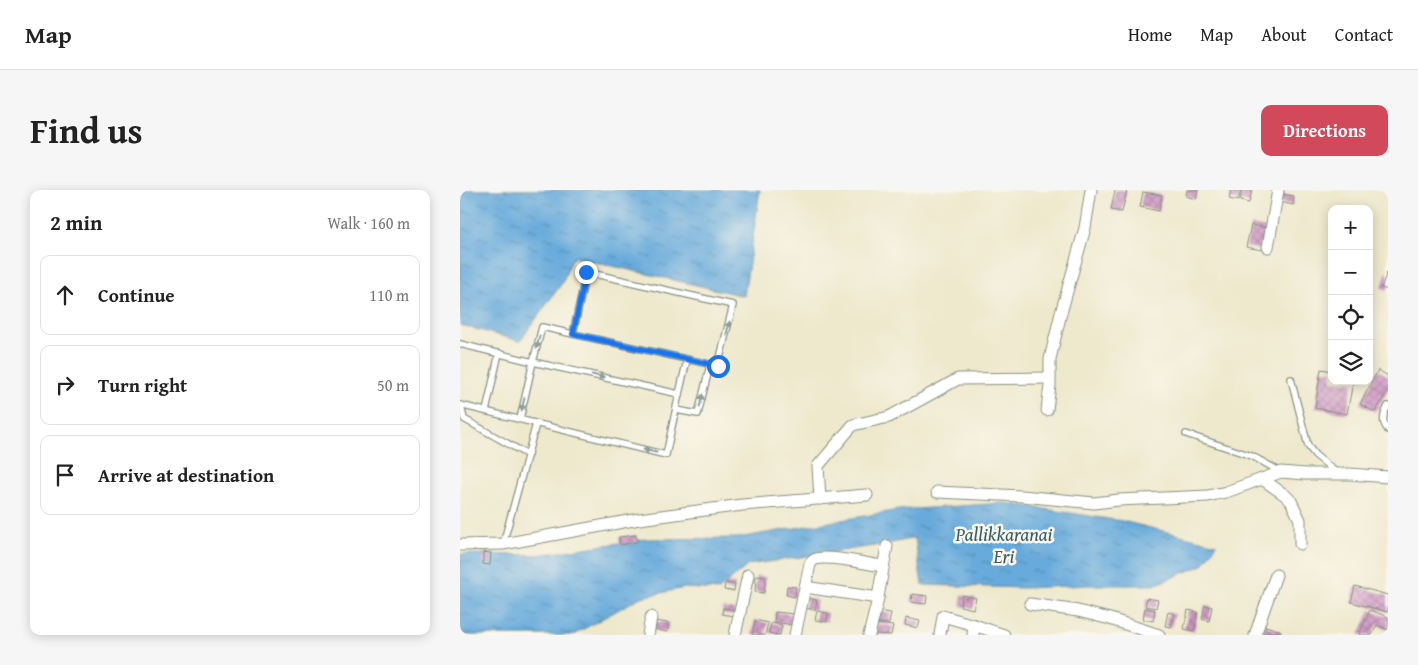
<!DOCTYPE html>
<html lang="en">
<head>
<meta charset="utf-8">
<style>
	body { margin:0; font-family:"Gentium Book Plus",serif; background:#f6f6f6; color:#222 }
	.controls { position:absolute; right:15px; top:15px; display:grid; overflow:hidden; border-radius:10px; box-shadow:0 2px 12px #0003 }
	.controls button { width:45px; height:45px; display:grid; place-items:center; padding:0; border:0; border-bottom:1px solid #e0e0e0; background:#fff; color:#222; font:25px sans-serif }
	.stop { position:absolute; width:15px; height:15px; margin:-11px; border:4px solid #1a73e8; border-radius:50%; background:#fff }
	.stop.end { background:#1a73e8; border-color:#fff; box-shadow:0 1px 5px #0008 }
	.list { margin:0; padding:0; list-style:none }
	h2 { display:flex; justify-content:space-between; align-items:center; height:65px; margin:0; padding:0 20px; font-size:21px }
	h2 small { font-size:16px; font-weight:400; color:#767676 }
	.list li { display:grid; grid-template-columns:32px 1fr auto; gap:15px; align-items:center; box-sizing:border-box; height:80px; margin:0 10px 10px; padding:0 10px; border:1px solid #e0e0e0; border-radius:10px }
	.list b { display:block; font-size:19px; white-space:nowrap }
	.list em { font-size:16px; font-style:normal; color:#767676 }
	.icon { flex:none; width:28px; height:28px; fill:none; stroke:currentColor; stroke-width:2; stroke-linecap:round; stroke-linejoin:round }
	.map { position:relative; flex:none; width:928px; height:445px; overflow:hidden; border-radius:10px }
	header { display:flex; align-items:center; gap:30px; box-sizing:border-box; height:70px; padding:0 25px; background:#fff; border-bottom:1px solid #e0e0e0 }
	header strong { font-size:24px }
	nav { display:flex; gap:28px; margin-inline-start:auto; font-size:18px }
	.intro { display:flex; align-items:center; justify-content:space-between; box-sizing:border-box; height:120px; padding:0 30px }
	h1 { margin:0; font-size:35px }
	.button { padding:12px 22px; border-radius:10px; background:#d1495b; color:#fff; font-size:18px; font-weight:700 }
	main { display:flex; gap:30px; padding:0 30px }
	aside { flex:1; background:#fff; border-radius:10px; box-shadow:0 2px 12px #0003 }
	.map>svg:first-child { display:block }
</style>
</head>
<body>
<header>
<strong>Map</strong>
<nav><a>Home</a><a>Map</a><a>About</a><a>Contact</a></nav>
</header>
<div class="intro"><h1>Find us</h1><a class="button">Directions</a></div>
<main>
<aside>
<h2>2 min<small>Walk · 160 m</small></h2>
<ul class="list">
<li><svg class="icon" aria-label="ahead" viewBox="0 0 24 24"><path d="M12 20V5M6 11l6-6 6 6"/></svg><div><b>Continue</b></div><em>110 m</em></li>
<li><svg class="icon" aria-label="right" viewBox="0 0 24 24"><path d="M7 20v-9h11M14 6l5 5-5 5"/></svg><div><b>Turn right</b></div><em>50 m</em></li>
<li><svg class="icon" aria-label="arrive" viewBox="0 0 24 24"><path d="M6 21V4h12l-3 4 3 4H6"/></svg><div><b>Arrive at destination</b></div></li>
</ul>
</aside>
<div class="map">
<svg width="928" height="445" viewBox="0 0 928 445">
	<defs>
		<pattern id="water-ripples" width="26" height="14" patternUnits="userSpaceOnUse" patternTransform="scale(1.25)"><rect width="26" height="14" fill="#67aadb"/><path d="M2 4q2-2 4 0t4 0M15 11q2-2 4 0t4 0" fill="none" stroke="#548cb2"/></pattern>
		<pattern id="building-cross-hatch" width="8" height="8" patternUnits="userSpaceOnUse" patternTransform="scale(1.25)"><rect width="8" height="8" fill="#cd92c3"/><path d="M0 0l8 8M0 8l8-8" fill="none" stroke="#a6789f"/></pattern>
	</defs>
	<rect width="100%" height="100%" fill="#fbf7ec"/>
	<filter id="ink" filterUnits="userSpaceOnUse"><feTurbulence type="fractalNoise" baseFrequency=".02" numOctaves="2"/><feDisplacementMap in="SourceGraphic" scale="10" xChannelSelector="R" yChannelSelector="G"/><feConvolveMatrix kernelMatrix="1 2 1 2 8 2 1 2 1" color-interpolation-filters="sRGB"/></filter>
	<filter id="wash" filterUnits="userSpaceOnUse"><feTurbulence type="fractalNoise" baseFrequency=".0096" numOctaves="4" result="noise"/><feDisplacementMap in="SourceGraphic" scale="20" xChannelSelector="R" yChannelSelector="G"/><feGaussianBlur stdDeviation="1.12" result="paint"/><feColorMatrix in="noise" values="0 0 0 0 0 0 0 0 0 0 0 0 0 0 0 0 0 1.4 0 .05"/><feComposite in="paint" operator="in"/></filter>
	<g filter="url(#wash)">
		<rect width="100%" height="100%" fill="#eee8cc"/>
		<g fill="url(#water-ripples)" stroke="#437488">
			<path d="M0,0H300L284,106L113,67L102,93L60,151L0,135Z"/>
			<path d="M545,313L662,331L757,354L743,375L694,395H629L564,398L462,395L455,348L427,354L288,375L259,400L225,398L181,407L113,445H0V364L78,365L186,349L278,348L439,320Z"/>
		</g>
		<g id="blocks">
			<g fill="url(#building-cross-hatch)">
				<path d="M655,0H667L662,22L651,20Z"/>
				<path d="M727,0H738L736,9L726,6Z"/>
				<path d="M771,0H781L778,11L769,9Z"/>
				<path d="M782,0H792L789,13L780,11Z"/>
				<path d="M683,2L702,5L699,21L680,17Z"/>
				<path d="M821,4L834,6L833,15L820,12Z"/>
				<path d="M791,35L807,38L802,60L786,57Z"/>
				<path d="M927,82L928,83V100L921,98Z"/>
				<path d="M861,179L872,181V191L893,192L887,224L855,218Z"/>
				<path d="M918,180L928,186V200L915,222L900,214Z"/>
				<path d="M176,345L177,352L160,355L159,347Z"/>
				<path d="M23,362L31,363L30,375L23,374Z"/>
				<path d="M296,386L306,387L304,403L295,402Z"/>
				<path d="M265,393L275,394L274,401L264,400Z"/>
				<path d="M327,396L336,397L335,407L326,405Z"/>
				<path d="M895,396L928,405V422L891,412Z"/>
				<path d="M452,404L467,406L466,414L451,412Z"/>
				<path d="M502,405L516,408L513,419L500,416Z"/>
				<path d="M347,408L357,410L355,420L345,418Z"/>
				<path d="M687,408L698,410L696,418L685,416Z"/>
				<path d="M745,415L752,417L749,431L742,429Z"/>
				<path d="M263,418L275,420L274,426L262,424Z"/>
				<path d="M685,418L695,420L693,431L683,429Z"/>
				<path d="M728,420L738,422L734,441L724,439Z"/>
				<path d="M910,420L928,427V440L917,435L912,445H899Z"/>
				<path d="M357,421L368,423L367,432L355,430Z"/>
				<path d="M416,421L431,423L429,434L415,432Z"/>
				<path d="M315,422L335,424L333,435L314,432Z"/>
				<path d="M708,422L715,424L711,437L705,436Z"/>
				<path d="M446,428L460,431L458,438L445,435Z"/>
				<path d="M295,430L308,433L305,445H292Z"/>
				<path d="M194,431L209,433L207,442L193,439Z"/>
				<path d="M311,433L322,435L320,445L309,443Z"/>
				<path d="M417,434L433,436L431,445L415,444Z"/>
				<path d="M806,436L821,441L820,445H803Z"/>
			</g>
		</g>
	</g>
	<g filter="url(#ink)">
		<use href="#blocks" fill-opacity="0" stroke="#869280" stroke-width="1"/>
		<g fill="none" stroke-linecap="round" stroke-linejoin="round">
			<defs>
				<g id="service">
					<path d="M0,154L73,172L60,229"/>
					<path d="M831,189L848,256L855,265L877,283"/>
					<path d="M219,204L227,170"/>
					<path d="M0,215L206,265L219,204L73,172L82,137L113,144L126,82L273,115L258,176L113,144"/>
					<path d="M1,216L4,229L68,265"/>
					<path d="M928,216C923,225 921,232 928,240"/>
					<path d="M216,220L238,224L250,175"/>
					<path d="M26,221L39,163"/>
					<path d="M726,244L792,266L821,282"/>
					<path d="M43,354L76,234"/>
				</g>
				<g id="minor">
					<path d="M808,57L818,0"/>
					<path d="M587,220L590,195V169L601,123L625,38L631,0"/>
					<path d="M802,289L825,305L831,311L840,330V354"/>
					<path d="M477,302L562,306L634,313L659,310L748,306L766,302L821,282L845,284H890L928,287"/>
					<path d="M360,309L358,276L393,235L429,227L498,189L590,188"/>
					<path d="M0,355L43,354L179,329L282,315L407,305"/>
					<path d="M345,397L418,408"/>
					<path d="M570,414L618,421L650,429L699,445"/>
					<path d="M188,445L191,427"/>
					<path d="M275,445L288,385"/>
					<path d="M335,445L350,374C352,372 352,370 356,369C369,365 408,374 423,376"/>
					<path d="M409,445L417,413L427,356"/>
					<path d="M480,445L483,426L514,435"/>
					<path d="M513,445L514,435L544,445"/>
					<path d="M795,445L816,385"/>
				</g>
			</defs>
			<use href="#service" stroke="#869280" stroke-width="8"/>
			<use href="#minor" stroke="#869280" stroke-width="13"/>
			<use href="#service" stroke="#fff" stroke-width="5.5"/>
			<use href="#minor" stroke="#fff" stroke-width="11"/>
		</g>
		<defs><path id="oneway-solid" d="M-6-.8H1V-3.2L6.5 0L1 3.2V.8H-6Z" transform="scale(1.25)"/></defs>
		<g fill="#8f9e9a">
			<use href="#oneway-solid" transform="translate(268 138) rotate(-76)"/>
			<use href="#oneway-solid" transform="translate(78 152) rotate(104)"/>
			<use href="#oneway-solid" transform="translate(138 186) rotate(13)"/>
			<use href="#oneway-solid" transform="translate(241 211) rotate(-77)"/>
			<use href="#oneway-solid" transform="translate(63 214) rotate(103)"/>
			<use href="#oneway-solid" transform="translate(190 261) rotate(-167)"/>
		</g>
	</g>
	<g fill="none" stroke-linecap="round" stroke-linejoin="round" filter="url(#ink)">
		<path stroke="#1a73e8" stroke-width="6" d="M126,82L113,144L258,176"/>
	</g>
	<g text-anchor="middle" stroke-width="5" stroke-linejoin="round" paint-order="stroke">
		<g font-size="19" font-style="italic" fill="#355e66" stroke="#fbf7ec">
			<text x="544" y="351">Pallikkaranai<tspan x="544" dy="22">Eri</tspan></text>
		</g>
	</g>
</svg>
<div class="controls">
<button>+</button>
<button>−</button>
<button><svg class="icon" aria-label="locate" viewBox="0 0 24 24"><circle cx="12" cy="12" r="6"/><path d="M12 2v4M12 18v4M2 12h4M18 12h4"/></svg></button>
<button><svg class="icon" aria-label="layers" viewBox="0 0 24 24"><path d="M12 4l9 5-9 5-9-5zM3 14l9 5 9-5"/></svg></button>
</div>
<div class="stop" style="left:258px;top:176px"></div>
<div class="stop end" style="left:126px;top:82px"></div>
</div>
</main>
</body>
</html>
